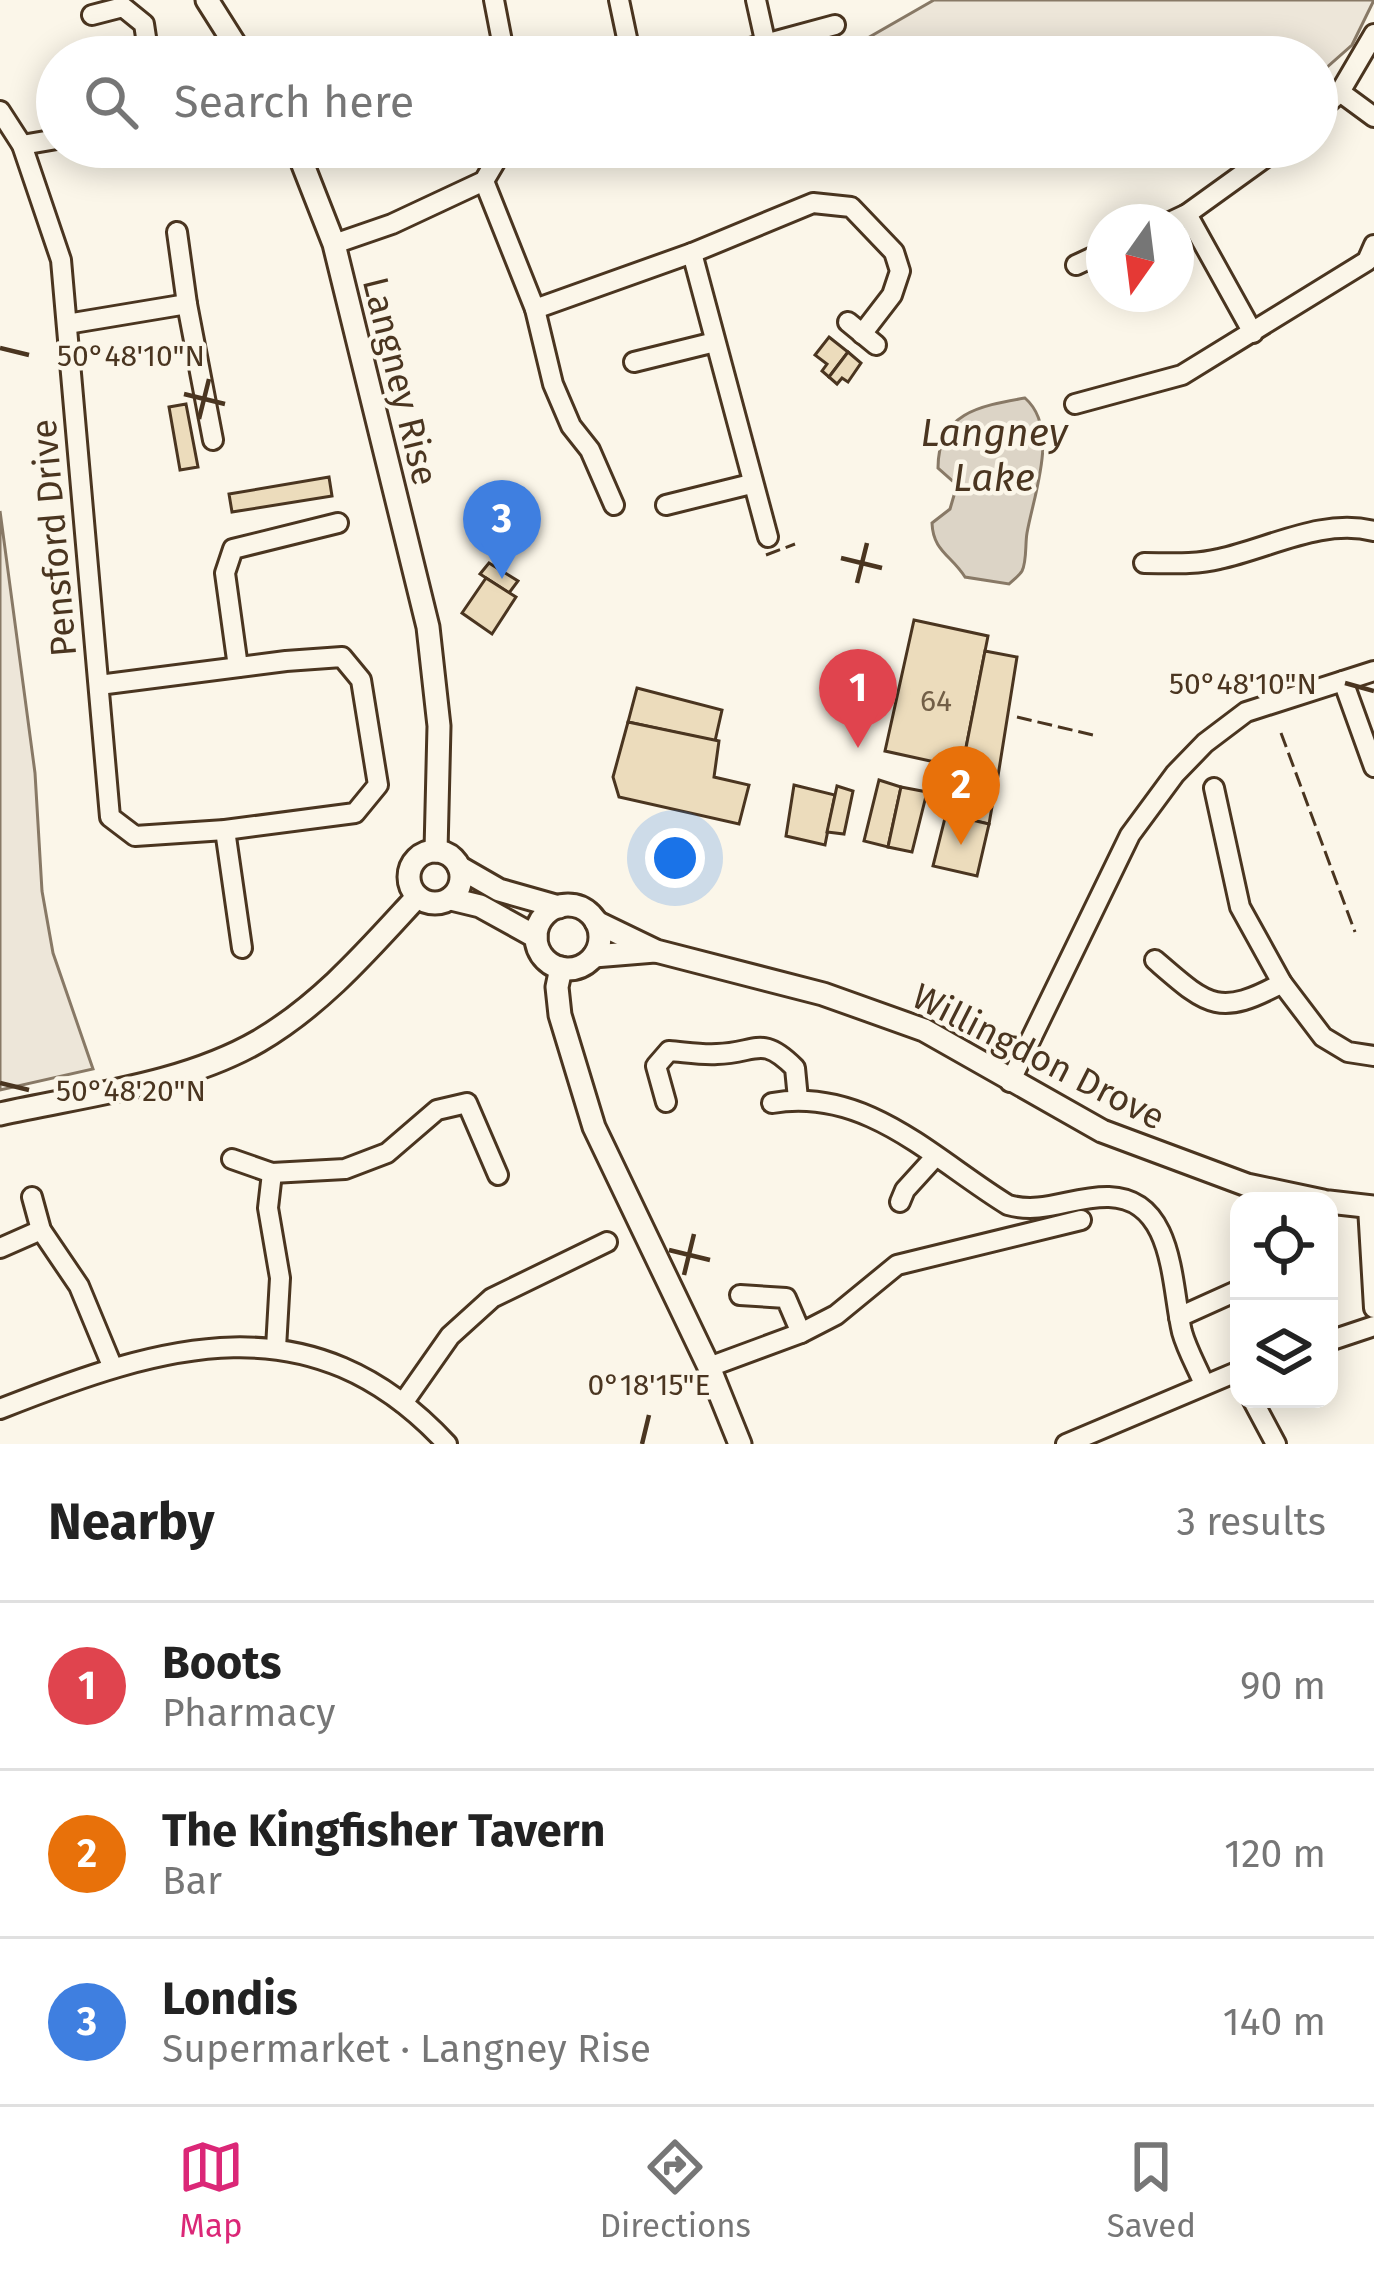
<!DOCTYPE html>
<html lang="en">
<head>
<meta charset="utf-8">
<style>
	body { margin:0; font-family:"Fira Sans",sans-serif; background:#f6f6f6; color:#222 }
	.controls { position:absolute; right:36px; bottom:36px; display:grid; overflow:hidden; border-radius:24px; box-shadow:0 6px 30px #0003 }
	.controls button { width:108px; height:108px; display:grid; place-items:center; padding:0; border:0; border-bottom:3px solid #e0e0e0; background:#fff; color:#222; font:60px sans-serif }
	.compass { position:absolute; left:1086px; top:204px; width:108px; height:108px; border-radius:50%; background:#fff; box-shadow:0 6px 30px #0003; rotate:194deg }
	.you { position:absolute; left:675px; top:858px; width:42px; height:42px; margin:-30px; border:9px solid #fff; border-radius:50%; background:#1a73e8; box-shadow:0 0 0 18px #1a73e833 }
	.badge { display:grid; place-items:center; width:78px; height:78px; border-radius:50%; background:#db2777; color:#fff; font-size:39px; font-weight:700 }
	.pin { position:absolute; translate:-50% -99px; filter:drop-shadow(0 3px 6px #0008) }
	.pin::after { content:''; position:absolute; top:63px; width:42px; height:36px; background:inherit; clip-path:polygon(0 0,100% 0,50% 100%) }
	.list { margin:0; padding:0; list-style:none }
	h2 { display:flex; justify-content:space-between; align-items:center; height:156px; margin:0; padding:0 48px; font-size:51px }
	h2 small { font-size:39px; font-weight:400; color:#767676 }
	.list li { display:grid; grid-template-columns:78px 1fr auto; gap:36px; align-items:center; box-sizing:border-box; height:168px; padding:0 48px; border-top:3px solid #e0e0e0 }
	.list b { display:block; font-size:45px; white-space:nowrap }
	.list p { margin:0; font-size:39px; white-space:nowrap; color:#767676 }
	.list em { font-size:39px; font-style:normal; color:#767676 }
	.icon { flex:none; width:66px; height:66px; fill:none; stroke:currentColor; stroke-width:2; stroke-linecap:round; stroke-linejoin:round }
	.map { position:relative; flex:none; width:1374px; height:1444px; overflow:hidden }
	.search { position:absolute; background:#fff; box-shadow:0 6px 30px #0003; left:36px; right:36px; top:36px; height:132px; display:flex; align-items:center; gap:30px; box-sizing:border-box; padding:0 42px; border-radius:66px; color:#767676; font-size:45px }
	.sheet { height:660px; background:#fff }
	nav { display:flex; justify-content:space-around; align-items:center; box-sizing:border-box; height:168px; border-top:3px solid #e0e0e0; background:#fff; font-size:33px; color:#767676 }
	nav a { display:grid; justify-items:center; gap:6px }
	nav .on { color:#db2777 }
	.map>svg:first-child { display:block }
</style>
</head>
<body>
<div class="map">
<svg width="1374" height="1444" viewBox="0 0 1374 1444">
	<rect width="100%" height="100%" fill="#fbf6e9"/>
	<g fill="#ede6d9" stroke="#887966" stroke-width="3">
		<path d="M934,0H1374L1352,45L1317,76V57H854L852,47Z"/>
		<path d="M0,511L35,773L42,891L53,953L93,1069L0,1090Z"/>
	</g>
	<path fill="#dcd4c6" stroke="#887966" stroke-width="3" d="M1025,398C1060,429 1034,493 1027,533C1025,544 1027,561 1022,571C1019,576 1013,580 1009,584L965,577C951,555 933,551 932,523L950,509L957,485L938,468C938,413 979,406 1025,398Z"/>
	<g fill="#ecdcbc" stroke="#4a3520" stroke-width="3">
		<path d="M829,337L848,352L829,377L822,371L827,364L815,355Z"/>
		<path d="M848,352L861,363L848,382L842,378L837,384L829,377Z"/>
		<path d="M186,404L198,467L180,470L169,407Z"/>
		<path d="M329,477L332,496L232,512L229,494Z"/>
		<path d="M489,563L518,581L509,593L480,574Z"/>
		<path d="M486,578L516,597L492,634L462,613Z"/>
		<path d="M914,620L988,636L962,768L885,751Z"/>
		<path d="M985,651L1017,657L998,776L962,768Z"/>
		<path d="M637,688L722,710L715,741L628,722Z"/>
		<path d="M628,722L719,741L714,777L749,785L739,824L619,797L613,777Z"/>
		<path d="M879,780L901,787L888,847L864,841Z"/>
		<path d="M794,785L835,795L825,845L786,836Z"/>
		<path d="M837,786L853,791L844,834L827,832Z"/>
		<path d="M901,787L927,792L912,852L888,847Z"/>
		<path d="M949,798L992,807L989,824L946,814Z"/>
		<path d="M946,814L989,824L977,876L933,866Z"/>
	</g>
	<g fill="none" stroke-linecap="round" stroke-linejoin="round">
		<defs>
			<g id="minor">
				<path d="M494,0L505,57"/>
				<path d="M619,0L631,57"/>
				<path d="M756,0L766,45"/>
				<path d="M92,15L123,7L144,24L149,57"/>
				<path d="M717,57L835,25"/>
				<path d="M1340,92L1374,117"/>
				<path d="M0,111L22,145L61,260L110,817L135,836L225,830L355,813L378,785L361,680L342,657L286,661L99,685"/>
				<path d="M1317,113L1340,92L1374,34"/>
				<path d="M22,145L57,139"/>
				<path d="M484,181L535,309L553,384L571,426L590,450L614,505"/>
				<path d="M1187,214L1253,333"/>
				<path d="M1170,222L1187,214L1280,147"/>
				<path d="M177,232L187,304L213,440"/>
				<path d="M334,244L392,224L484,181L504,147"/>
				<path d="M692,253L768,537"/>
				<path d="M1076,265L1104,252"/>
				<path d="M535,309L692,253L813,203L851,207L894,252L900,271L892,295L862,334"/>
				<path d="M848,322L876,345"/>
				<path d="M67,324L187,304"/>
				<path d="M634,362L715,342"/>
				<path d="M1075,404L1182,375L1367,261L1374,245"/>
				<path d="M666,505L751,484"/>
				<path d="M1144,563C1168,563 1195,565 1219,559C1270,548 1322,518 1374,531"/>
				<path d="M238,667L225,573L233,549L338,523"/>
				<path d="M1343,681L1374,767"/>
				<path d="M1214,788L1240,907L1282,983L1323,1037L1348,1052L1374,1056"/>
				<path d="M225,830L242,948"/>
				<path d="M1155,960C1207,1005 1218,1018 1282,983"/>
				<path d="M1010,1082L1130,835L1175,774L1205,743L1246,712L1374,671"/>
				<path d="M666,1102L656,1066L669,1051C684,1052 701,1055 717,1054C757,1053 761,1034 795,1068L798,1099"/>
				<path d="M772,1103C867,1087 933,1159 1008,1205C1044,1215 1073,1196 1109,1197C1175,1199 1171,1286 1182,1332C1187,1350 1197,1367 1204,1384"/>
				<path d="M232,1159L272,1173L345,1169L387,1153L437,1110L467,1103L498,1175"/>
				<path d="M272,1173L268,1208L280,1278L276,1348"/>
				<path d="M32,1197L41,1230L79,1286L113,1368"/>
				<path d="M900,1202L905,1190L935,1157"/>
				<path d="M1368,1207L1374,1308"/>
				<path d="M0,1248L41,1230"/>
				<path d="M740,1295L786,1298L801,1333"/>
				<path d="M1179,1317L1239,1290"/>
				<path d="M1329,1341L1374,1326"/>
				<path d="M709,1367L801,1333L836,1315L897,1265L1081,1220"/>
				<path d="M1252,1399L1276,1444"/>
				<path d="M403,1403L450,1336L492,1298L607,1242"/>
				<path d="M0,1409C162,1345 311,1297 447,1444"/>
				<path d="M1066,1444L1239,1371"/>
			</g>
			<g id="major">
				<path d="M207,0L243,57"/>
				<path d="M296,147L334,244L428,627L439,726L436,851"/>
				<circle cx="435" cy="877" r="26"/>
				<path d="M459,867L499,890L559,907"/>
				<path d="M451,899L480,906L536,937"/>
				<circle cx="568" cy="937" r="32"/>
				<path d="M596,922L656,951L823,994L924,1030L1102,1131L1247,1185L1323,1201"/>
				<path d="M594,956L655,951"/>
				<path d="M561,968L557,987L560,1015L594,1127L709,1367L740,1444"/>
				<path d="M0,1114C85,1095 183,1085 259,1041C322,1004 369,949 417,897"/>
				<path d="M1329,1202L1374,1207"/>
			</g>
		</defs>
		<use href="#minor" stroke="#4a3520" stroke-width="24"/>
		<use href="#major" stroke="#4a3520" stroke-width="27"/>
		<use href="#minor" stroke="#fbf6e9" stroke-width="18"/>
		<use href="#major" stroke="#fbf6e9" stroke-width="21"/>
		<g stroke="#4a3520" stroke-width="3" stroke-dasharray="15 6" stroke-linecap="butt">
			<path d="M766,555L795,544"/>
			<path d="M1017,717L1093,735"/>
			<path d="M1281,733L1355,932"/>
		</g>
	</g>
	<path fill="none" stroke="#4a3520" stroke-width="4.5" d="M0,348L29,355M184,394L225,404M199,419L209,379M841,558L882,568M857,583L867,543M1345,683L1374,691M0,1083L29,1090M669,1250L710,1260M684,1275L694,1234M642,1444L649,1415"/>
	<g text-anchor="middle" stroke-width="9" stroke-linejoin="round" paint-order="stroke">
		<g font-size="30" fill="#725f47">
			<text x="936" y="711">64</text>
		</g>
		<g font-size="36" fill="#4a3520" stroke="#fbf6e9">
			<text transform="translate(401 381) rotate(76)" y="13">Langney Rise</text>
			<text transform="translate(53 538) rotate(-95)" y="13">Pensford Drive</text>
			<text transform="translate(1039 1056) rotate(27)" y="13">Willingdon Drove</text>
		</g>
		<g font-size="39" font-style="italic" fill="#4a3520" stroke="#fbf6e9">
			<text x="994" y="446">Langney<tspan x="994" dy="45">Lake</tspan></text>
		</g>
	</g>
	<g font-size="30" text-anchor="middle" fill="#4a3520" stroke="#fbf6e9" stroke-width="9" stroke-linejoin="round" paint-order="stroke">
		<text x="131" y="366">50°48'10"N</text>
		<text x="1243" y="694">50°48'10"N</text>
		<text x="131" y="1101">50°48'20"N</text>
		<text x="649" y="1395">0°18'15"E</text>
	</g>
</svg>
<div class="controls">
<button><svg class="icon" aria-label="locate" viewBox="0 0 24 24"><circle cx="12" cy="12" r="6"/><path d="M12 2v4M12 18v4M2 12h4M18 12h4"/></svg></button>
<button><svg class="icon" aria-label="layers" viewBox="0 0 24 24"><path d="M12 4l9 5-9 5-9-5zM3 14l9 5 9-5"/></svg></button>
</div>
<svg class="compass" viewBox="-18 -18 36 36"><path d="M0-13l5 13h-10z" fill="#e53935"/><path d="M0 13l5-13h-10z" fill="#767676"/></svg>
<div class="you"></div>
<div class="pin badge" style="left:858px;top:748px;background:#e0444e">1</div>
<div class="pin badge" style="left:961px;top:845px;background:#e8710a">2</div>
<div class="pin badge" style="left:502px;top:579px;background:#3f7fe0">3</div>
<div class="search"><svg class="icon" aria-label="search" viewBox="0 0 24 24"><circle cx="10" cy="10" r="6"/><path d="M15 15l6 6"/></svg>Search here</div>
</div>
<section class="sheet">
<h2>Nearby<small>3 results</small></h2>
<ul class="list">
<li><span class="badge" style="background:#e0444e">1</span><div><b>Boots</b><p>Pharmacy</p></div><em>90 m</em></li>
<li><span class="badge" style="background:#e8710a">2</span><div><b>The Kingfisher Tavern</b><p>Bar</p></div><em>120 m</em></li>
<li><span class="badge" style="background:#3f7fe0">3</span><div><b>Londis</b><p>Supermarket · Langney Rise</p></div><em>140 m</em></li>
</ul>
</section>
<nav>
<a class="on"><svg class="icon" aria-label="map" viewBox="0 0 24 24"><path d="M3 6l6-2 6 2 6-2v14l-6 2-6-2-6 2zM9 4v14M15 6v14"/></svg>Map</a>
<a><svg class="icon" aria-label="directions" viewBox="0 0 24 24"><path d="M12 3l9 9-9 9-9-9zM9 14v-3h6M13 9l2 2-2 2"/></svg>Directions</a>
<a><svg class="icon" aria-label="saved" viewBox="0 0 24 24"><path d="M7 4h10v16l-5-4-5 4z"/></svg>Saved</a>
</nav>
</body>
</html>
